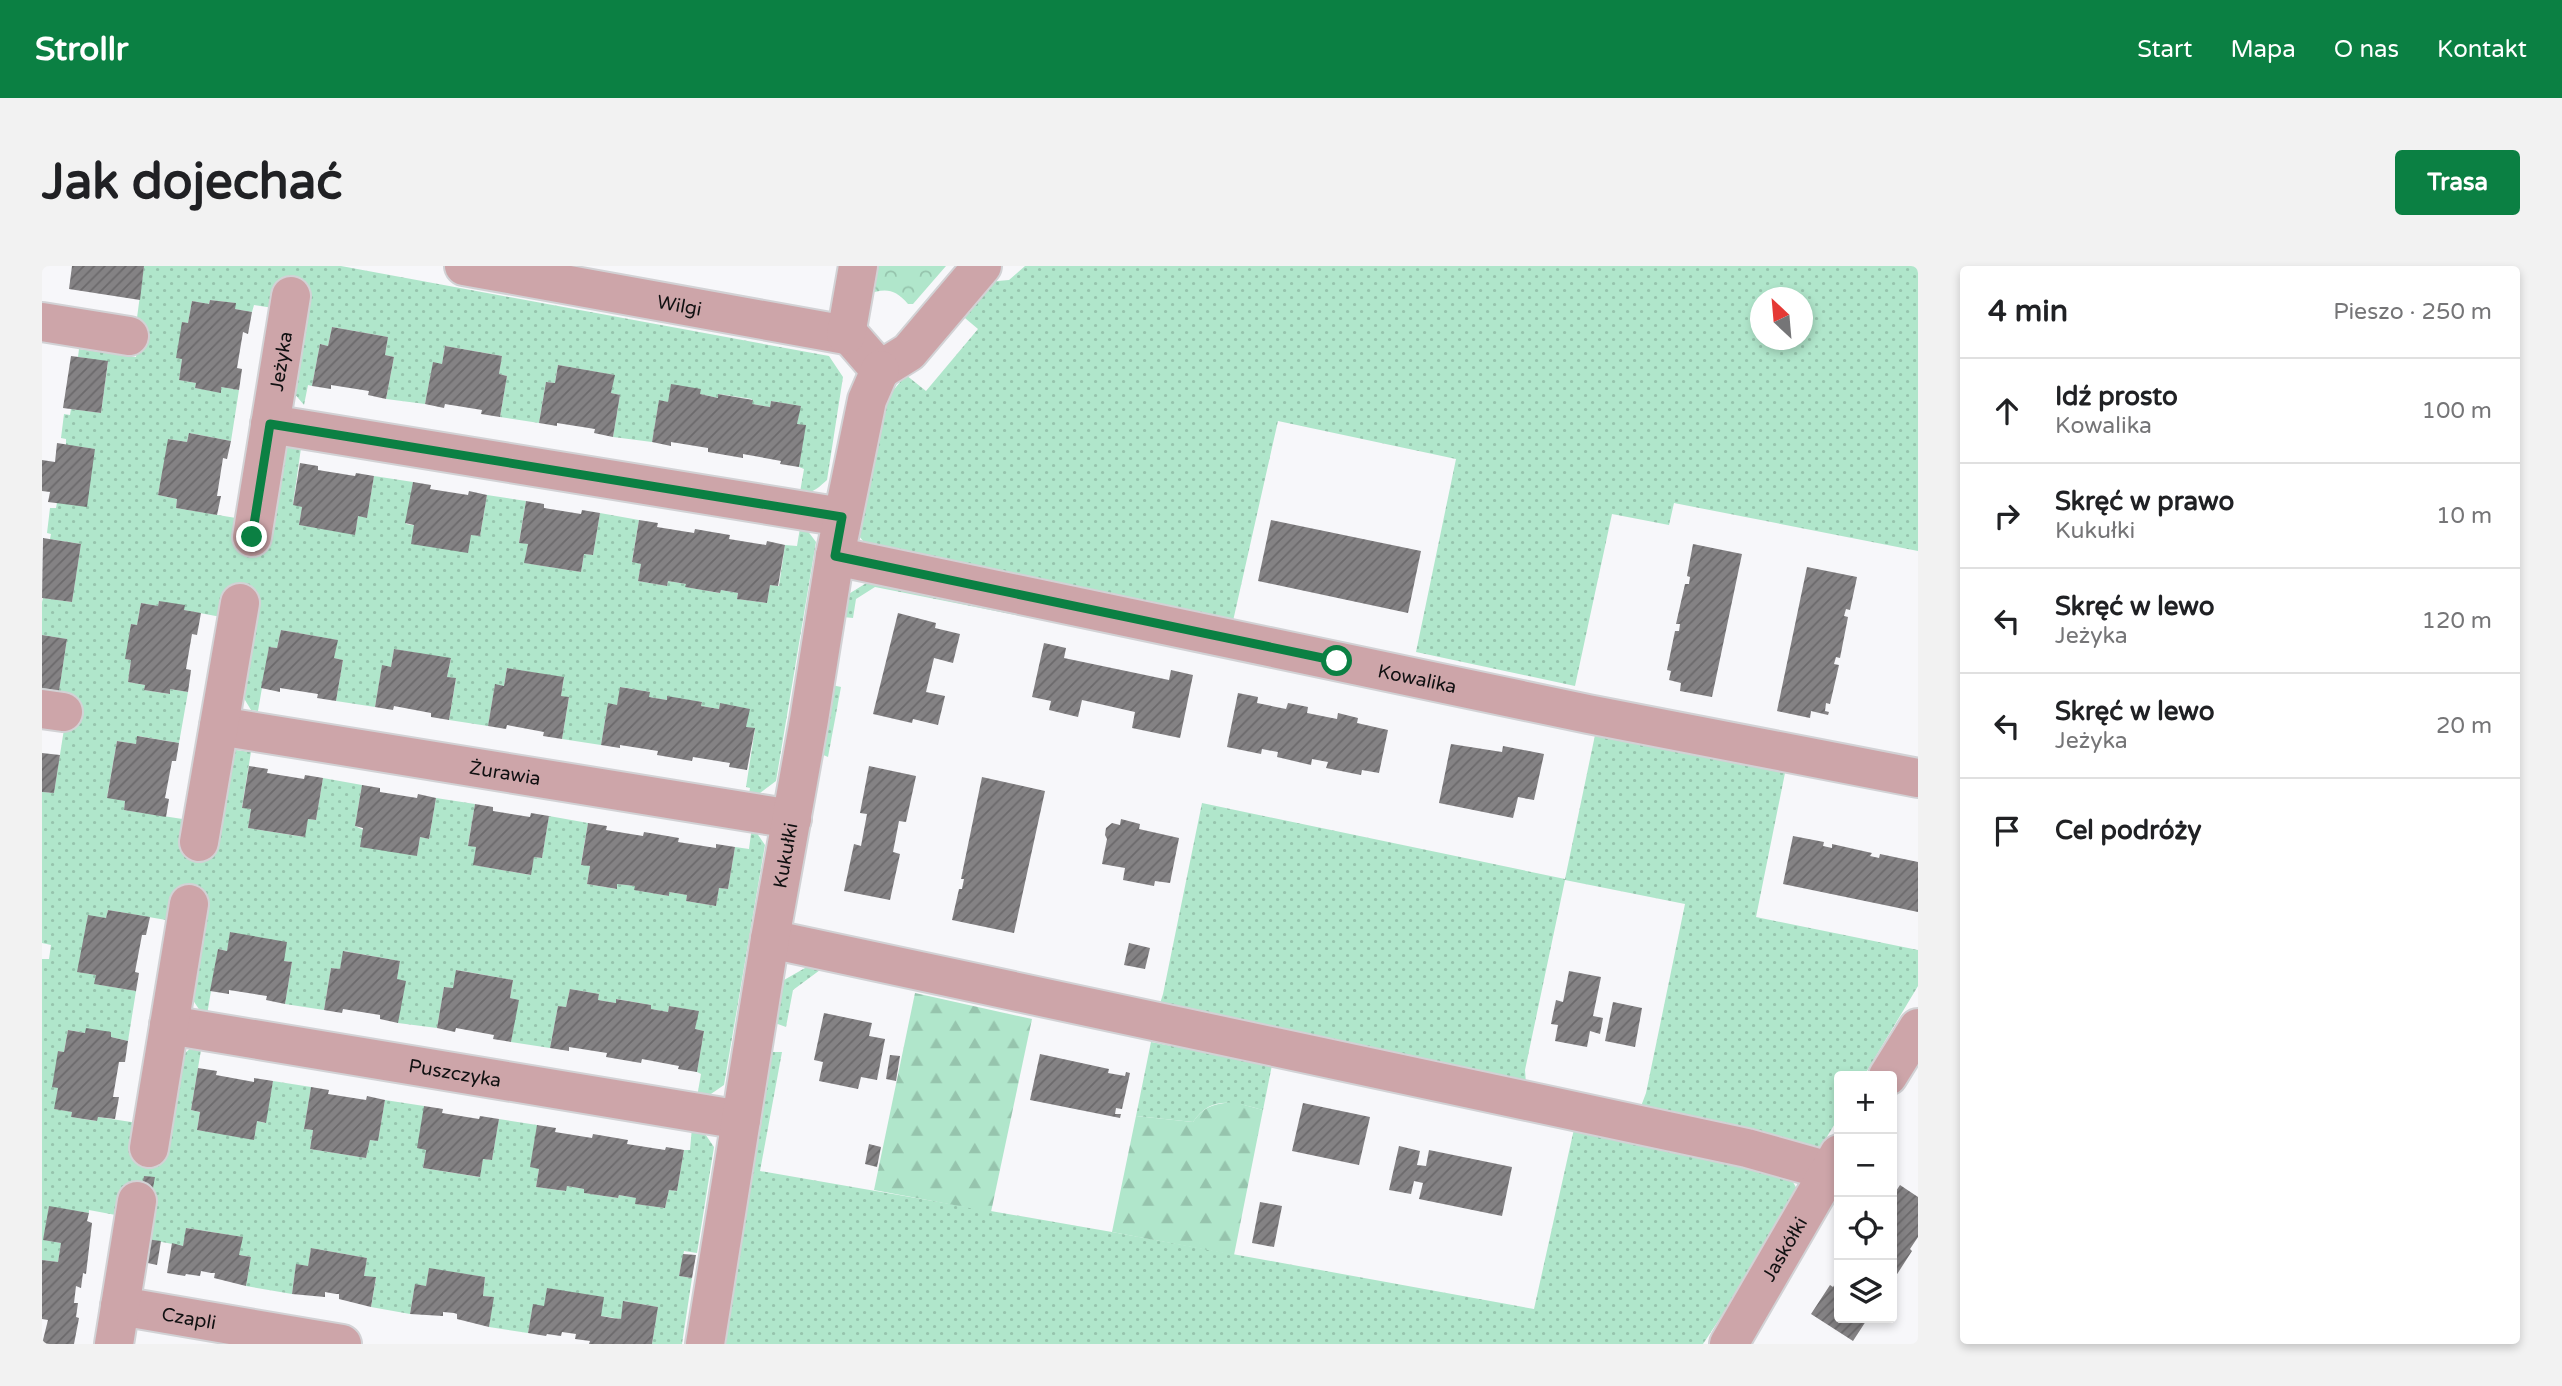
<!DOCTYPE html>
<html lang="pl">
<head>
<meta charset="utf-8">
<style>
	body { margin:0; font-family:"Varela Round",sans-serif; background:#f2f2f2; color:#202124 }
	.controls { position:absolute; right:21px; bottom:21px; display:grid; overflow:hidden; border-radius:7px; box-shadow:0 4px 10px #0003 }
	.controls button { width:63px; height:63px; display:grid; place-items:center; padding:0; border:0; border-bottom:2px solid #e0e0e0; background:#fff; color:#202124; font:35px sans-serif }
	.compass { position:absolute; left:1708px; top:21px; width:63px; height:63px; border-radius:50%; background:#fff; box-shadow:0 4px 10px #0003; rotate:334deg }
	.stop { position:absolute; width:21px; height:21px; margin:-16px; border:5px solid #0b8043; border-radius:50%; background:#fff }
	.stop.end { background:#0b8043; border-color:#fff; box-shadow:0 2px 7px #0008 }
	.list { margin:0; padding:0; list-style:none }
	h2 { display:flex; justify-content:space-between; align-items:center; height:91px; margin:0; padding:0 28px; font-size:30px }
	h2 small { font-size:23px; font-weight:400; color:#757577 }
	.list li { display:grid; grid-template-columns:46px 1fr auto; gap:21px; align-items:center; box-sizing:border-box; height:105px; padding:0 28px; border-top:2px solid #e0e0e0 }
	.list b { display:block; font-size:26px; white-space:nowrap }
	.list p { margin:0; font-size:23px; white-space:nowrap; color:#757577 }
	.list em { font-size:23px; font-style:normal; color:#757577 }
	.icon { flex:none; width:38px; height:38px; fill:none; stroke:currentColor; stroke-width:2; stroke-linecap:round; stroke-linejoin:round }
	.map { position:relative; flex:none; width:1876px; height:1078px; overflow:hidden; border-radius:7px }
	header { display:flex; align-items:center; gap:42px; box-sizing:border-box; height:98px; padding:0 35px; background:#0b8043; color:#fff }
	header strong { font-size:33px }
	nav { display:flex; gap:38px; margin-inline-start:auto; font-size:24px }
	.intro { display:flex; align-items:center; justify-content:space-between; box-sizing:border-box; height:168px; padding:0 42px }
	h1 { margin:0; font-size:49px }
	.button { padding:18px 32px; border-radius:7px; background:#0b8043; color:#fff; font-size:24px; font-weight:700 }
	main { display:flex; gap:42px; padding:0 42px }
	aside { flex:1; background:#fff; border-radius:7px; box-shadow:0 4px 10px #0003 }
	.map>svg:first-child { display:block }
</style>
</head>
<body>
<header>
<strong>Strollr</strong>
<nav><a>Start</a><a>Mapa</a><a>O nas</a><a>Kontakt</a></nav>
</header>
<div class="intro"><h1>Jak dojechać</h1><a class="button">Trasa</a></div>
<main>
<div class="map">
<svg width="1876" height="1078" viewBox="0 0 1876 1078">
	<defs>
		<pattern id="grass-dots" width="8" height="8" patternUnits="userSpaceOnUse" patternTransform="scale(1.75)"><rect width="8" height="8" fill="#b0e6cb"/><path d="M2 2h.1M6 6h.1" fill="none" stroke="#96c4ad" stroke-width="1.8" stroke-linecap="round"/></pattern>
		<pattern id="forest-firs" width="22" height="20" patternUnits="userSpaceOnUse" patternTransform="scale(1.75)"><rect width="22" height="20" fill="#b0e6cb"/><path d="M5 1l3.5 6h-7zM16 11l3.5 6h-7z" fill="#96c4ad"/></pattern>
		<pattern id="park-crowns" width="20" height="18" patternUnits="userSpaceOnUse" patternTransform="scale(1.75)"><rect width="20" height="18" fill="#b0e6cb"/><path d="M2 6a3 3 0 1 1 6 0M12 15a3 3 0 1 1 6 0" fill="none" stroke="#96c4ad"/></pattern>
		<pattern id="building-hatch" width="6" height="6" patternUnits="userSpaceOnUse" patternTransform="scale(1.75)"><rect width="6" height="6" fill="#848284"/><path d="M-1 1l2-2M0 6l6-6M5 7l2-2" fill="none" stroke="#6b696b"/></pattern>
	</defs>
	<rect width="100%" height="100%" fill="#f7f7fa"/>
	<g fill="url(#grass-dots)" fill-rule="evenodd">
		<path d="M102,0H299L787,90L801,111L785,214C776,222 771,228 758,226L762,203L757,201L763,160L755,158L758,140L729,135L728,141L710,138V133L677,128L676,132L658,128L626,136L617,135L610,176L571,171L578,129L569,127L572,109L516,99L513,117L504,116L497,157L458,151L465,110L457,108L460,90L403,80L400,98L391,97L383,138L344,133L352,91L343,89L346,71L290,61L286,80L278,78L270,120L266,119L262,139L251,126L268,26L235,20L231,42L212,39L210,46L193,43V37L168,34L167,38L150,35L146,57L140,56V93L137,114L154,117L153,122L178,126L179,121L197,124L189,175L147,167L145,176L127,173L116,229L135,233L134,242L200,253L238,184L260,175L251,238L260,241L257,259L313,268L316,250L325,251L332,210L371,216L364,258L438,270L445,229L484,235L477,276L486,278L483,297L539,306L542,288L551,289L558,247L597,254L590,295L599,298L596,315L625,320L626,315L644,318V321L677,327L679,324L696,327L695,333L725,337L728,319L737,320L743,279L755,280L759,256L774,276L734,515L714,530L707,528L708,522L704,521L713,463L704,461L707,443L678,438L677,443L659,440L660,436L625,431V434L607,431V426L579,421L575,439L566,438L559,479L520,473L527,432L519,430L522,412L465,402L462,420L453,419L446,460L407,454L414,413L405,411L409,393L352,383L349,401L340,400L333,441L294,435L301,394L292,392L295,374L239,364L235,382L227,381L216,445L209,444L200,429L217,328L198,325L179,351L142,344L117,335L116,340L99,337L95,359L89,358L84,393L89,394L86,416L103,419L102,424L127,428L128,423L146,426L137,477L96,470L94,478L75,475L65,531L83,535L82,544L147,554L141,583L173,588L190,489L194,484L209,486L200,541L209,543L206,562L262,571L266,553L274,554L281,512L320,519L313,560L375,590L378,571L387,573L394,532L433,538L426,579L434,581L432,599L488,609L492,591L500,592L507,550L546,557L539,598L548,600L545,618L574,623L575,618L593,620V624L627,630V626L645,629L644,635L674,640L677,622L686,623L693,581L707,583L710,560L723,579L682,819L663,832L655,831L659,808L655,806L662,765L653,763L656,745L627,740L626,746L609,743V739L575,733L574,737L556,734L557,728L528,723L524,741L516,740L508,782L469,776L476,734L468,732L471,714L415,704L411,722L402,721L395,762L356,757L355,713L358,695L302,685L298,703L289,702L282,744L243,738L250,696L242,695L189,666L185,685L176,683L165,749L160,748L149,731L130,655L66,644L64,652L46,650L36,706L54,709L53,718L94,725L86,775L69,771V766L43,767L26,764L22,786L16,785V822L13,843L30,846L29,851L54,855L56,851L96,857L138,791L155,777L160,778L149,844L158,846L155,864L212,873L215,855L223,857L231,815L269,821L262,863L271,864L268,883L324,892L328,874L336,875L343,834L382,840L384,884L381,902L437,911L441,893L450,894L457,853L495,859L497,903L494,921L523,925L525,920L542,923V927L576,932L577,929L594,932V938L623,942L627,924L635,925L642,884H648L650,861L659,862L672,881L655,987L642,985L637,1010L650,1012L640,1078H610L616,1041L582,1035L579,1053L491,1039L486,1067L447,1061L451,1031L441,1030L443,1011L387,1003L384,1020L373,1019L368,1048L329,1041L334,1012L322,1010L325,992L269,982L266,1000L254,999L250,1028L204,1020L209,991L197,989L200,971L145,962L141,980L104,973L79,950L47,944V947L7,941L2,974L19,977L16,996L0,994V693H7L9,679L0,677V526L12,527L22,463L0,430V422L17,424L25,373L0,369V336L1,332L30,336L39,278L8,273L9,268L5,267L8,242H14L15,237L53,183L24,179V173L19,172L22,148L28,149L29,143L59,147L66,96L36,91L37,83L94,91L98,61L94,59Z"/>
		<path d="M983,0H1876V285L1632,237L1627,259L1570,248L1533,420L1374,386L1414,193L1236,155L1191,355L826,281L817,270L834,156L844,133L864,109L884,125L936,63L917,47L944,16L967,14ZM1718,32H1760V74H1718Z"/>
		<path d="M826,316L1020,352L1019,358L833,321L814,333L811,352L801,351L805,329Z"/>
		<path d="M790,419L799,421L786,491L779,488Z"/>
		<path d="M1553,469L1743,507L1714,651L1876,684V720L1822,810H1797V851L1775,887L1598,843L1604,827L1643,638L1523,614L1483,804L1484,818L1116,744L1121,728L1160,537L1523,613Z"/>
		<path d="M770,701L778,704L751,724L744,761L733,757L742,714L763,702Z"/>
		<path d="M1109,776L1230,799L1221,844C1193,837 1170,828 1151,856L1094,850Z"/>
		<path d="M728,786H740L718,905L1070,966L1492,1043L1534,854L1745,906L1755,923L1732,971L1661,1078H679Z"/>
	</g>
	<g fill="url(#forest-firs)">
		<path d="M873,727L990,753L949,946L832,924Z"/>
		<path d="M1191,836L1221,844L1192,989L1070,966L1094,850L1151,856C1162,840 1172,838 1191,836Z"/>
	</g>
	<path fill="url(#park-crowns)" d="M828,0H904L871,38H866C852,22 843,22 823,29Z"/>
	<g fill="url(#building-hatch)">
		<path d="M30,0H102L98,34L27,23Z"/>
		<path d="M168,34L194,37L193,43L210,46L206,68L201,66L195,102L200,103L197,124L179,121V127L153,122L154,117L137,114L140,93L134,92L140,56L146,57L150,35L167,38Z"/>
		<path d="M290,61L346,71L343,89L352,91L344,133L326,129L327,125L289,119V123L270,120L278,78L286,80Z"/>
		<path d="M403,80L460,90L457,108L465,110L458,151L439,148L440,144L403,138L402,142L383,138L391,96L400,98Z"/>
		<path d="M29,90L66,95L59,147L21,142Z"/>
		<path d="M516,99L573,109L569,127L578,129L571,171L552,167L553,163L515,157V160L497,157L504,116L513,117Z"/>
		<path d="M629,118L659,123L658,128L676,132V128L711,134L710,138L728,141L729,135L759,140L755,158L764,159L757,201L738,198L739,195L701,188V192L666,186V182L629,176V180L610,176L617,134L626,136Z"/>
		<path d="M147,167L189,175L185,193L181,192L175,230H179L175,249L134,242L135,233L116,229L126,173L145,176Z"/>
		<path d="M15,177L53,183L45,241L6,236L8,226L0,225V194L13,196Z"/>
		<path d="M258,197L276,200V204L313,210L314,207L332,210L325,252L316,250L313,269L257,259L260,241L251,239Z"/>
		<path d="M371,216L389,219L388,223L426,229L427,225L445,229L438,270L429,269L426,287L369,278L372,259L363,257Z"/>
		<path d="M484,235L502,238V242L539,248L540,244L558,247L551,289L542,288L539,306L482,297L486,278L477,277Z"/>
		<path d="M597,254L616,257L615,261L652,267L653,263L670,266L688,269L687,273L724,279L725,275L743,279L736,320L728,319L725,337L695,333L696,327L679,324L678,327L643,321L644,318L626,315L625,320L596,315L599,298L590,296Z"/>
		<path d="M1229,254L1379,285L1366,347L1216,315Z"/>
		<path d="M1,272L39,278L30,336L0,332Z"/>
		<path d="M1651,278L1700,288L1670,431L1638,425L1639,417L1627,414L1629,405L1625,404L1633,365H1637L1638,358H1634L1643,318H1647L1648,311L1645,310Z"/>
		<path d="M1765,301L1815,311L1808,344L1804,343L1802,350L1806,351L1798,392L1794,391L1792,398L1797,399L1788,438L1784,437L1783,445L1787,446L1786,449L1769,445L1768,452L1735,445Z"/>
		<path d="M117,335L143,339L142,344L159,347L155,369L150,368L144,403L149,404L146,426L128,423V428L102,424L103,419L86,416L89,394L83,393L89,358L95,359L99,337L116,340Z"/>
		<path d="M856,347L894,357L893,362L918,368L911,397L892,392L884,426L903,430L896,459L871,453L870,457L831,448Z"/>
		<path d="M239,364L296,374L292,392L301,394L294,435L275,432L276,428L238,422V426L219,422L227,381L235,382Z"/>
		<path d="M0,369L25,373L17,425L0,422Z"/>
		<path d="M1002,377L1024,382L1022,392L1127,414L1129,404L1151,409L1138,472L1090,462L1093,446L1040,434L1036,451L1007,444L1009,435L990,431Z"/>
		<path d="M352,383L409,392L405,411L414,412L407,454L389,451V447L352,440L351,444L333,441L340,399L349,401Z"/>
		<path d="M465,402L522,411L519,430L527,431L520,473L501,470L502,466L465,459L464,463L446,460L453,418L462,420Z"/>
		<path d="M578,421L608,426L607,431L625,434V430L660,436L659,440L677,443L678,437L708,443L704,461L713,462L705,504L687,501L688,497L651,491L650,495L615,489L616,485L578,479V482L559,479L566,437L575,439Z"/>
		<path d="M1196,427L1216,431L1215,437L1244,443L1246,437L1266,441L1265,447L1295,453L1296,447L1316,452L1315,457L1346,464L1337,507L1320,504L1319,509L1284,502L1286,496L1270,493L1269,499L1235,491L1236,486L1220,483L1219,488L1185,481Z"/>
		<path d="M95,470L137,477L134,495H130L123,532L127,533L124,551L82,544L83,535L65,532L75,475L94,478Z"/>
		<path d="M1409,478L1460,486L1461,480L1502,488L1492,534L1476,531L1471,552L1397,537Z"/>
		<path d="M0,487L18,489L12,527L0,526Z"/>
		<path d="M207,500L226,503L225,507L262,513L263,509L281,512L274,554L266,553L263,571L206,562L209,543L200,542Z"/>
		<path d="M827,500L874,510L864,556L857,555L851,586L858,588L848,634L802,625L812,578L819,580L825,548L818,547Z"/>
		<path d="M940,511L1003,525L972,667L910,654L917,623H920L922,613H919Z"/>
		<path d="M320,519L338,522V526L375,532L376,528L394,532L387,573L378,571L375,590L318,581L321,562L313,560Z"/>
		<path d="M433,538L451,541V545L488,551L489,547L507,550L500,592L492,591L489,609L431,599L434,581L426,580Z"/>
		<path d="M1079,553L1098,558L1097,563L1137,572L1128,617L1113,615L1112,620L1081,614L1083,602L1060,598L1065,573L1063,569L1064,562L1070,557L1078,559Z"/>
		<path d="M546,557L565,560L564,564L601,570L602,566L637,572L636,576L674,582V578L693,581L686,623L677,622L674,640L644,635L645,629L627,626V630L592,624L593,620L575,618V623L545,618L548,600L539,599Z"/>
		<path d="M1751,570L1782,576L1781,580L1790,582V578L1830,587L1828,590L1837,592L1838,588L1876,596V646L1741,618Z"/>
		<path d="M66,644L108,651L104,669H100L93,706L97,707L94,725L52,718L54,709L35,706L46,649L64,652Z"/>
		<path d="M188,666L245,676L242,695L250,696L243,738L224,734L225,730L187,724V728L168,725L176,683L185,685Z"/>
		<path d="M1087,677L1108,682L1103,703L1082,699Z"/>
		<path d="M301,685L358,695L355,713L364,715L356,757L338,753V749L301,743L300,747L282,744L289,702L298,703Z"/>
		<path d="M414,704L471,714L468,732L477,734L469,776L451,773L452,769L414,762L413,766L395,762L402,721L411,722Z"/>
		<path d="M1527,705L1559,711L1551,750L1561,752L1558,768L1548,765L1545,781L1513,775L1516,759L1509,758L1514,734L1521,736Z"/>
		<path d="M528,723L557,728L556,734L574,737V733L609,739V743L626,746L627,740L657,745L653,763L662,765L655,806L636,803L637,800L600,793L599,797L564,791L565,787L527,781V785L508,782L516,740L524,741Z"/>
		<path d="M1571,736L1600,742L1593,781L1563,775Z"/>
		<path d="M782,747L830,757L827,770L843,773L835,814L819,811L816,823L777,815L781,796L772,794Z"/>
		<path d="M44,762L69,766V771L86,775L83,796H77L71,831H77L73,853L56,851L55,855L29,851L30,846L12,843L16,822L10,821L16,785L22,786L26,764L43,767Z"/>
		<path d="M998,788L1067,803L1066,807L1083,810L1084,806L1088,807L1080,843L1074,842L1073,848H1079L1078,852L988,834Z"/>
		<path d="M848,789L858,790L854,815L844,813Z"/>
		<path d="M156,802L175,805L174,809L212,816V812L231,815L224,857L215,855L212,874L155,864L158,846L149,844Z"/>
		<path d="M269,821L287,824L286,828L324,834L325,830L343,834L336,875L328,874L324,892L268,883L271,864L262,863Z"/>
		<path d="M1261,837L1328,851L1317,899L1250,885Z"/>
		<path d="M382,840L401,843L400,847L437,853L438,850L457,853L450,894L441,893L438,911L381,902L384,884L375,882Z"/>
		<path d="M495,859L514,862L513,866L550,872L551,868L586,874L585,878L623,884L624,881L642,884L635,925L627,924L623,942L593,938L594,932L577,929L576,932L542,927V923L525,920L524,925L494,921L497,903L488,901Z"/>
		<path d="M827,878L839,881L835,901L823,898Z"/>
		<path d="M1357,880L1378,885L1375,899L1384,900L1387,884L1470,901L1460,950L1377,933L1381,917L1372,915L1369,928L1347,924Z"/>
		<path d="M102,910L113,911L111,922L100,920Z"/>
		<path d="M1858,919L1876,931V971L1868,983L1870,985L1850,1016V931Z"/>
		<path d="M1218,936L1240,940L1232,981L1210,977Z"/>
		<path d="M7,940L47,947L45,955L50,957L44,1008L41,1007L39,1022L34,1020L32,1037H36L34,1051L37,1052L32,1078H0L6,1054L0,1053V994L16,996L19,977L1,974Z"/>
		<path d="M144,962L201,971L197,989L209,991L204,1020L172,1012L173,1007H169L159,1005L158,1010L144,1008L143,1010L125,1007L130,977L141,980Z"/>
		<path d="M104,973L119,975L115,999L101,996Z"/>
		<path d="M269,982L325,992L322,1010L334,1011L329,1041L297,1033V1028H294L283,1026V1031L250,1028L254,998L266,1000Z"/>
		<path d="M641,988L654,989L650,1012L637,1010Z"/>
		<path d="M387,1002L443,1011L441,1030L452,1031L447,1061L415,1053V1048L412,1047L401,1046V1050L368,1048L373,1018L384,1020Z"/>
		<path d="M1797,1011V1052H1826L1811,1075L1769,1048L1788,1019L1791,1021Z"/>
		<path d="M505,1022L562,1031L559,1050L570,1052L579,1053L581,1035L616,1041L610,1078H547L548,1075L533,1073L534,1068L520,1066L519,1070L505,1068L504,1070L486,1067L491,1038L502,1040Z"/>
	</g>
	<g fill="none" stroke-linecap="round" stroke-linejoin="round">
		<defs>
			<g id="minor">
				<path id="s1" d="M422,0L804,69L811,73L838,104"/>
				<path d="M0,56L87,70"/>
				<path d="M804,69L816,0"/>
				<path d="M838,104L867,86L940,0"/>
				<path d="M228,158L800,251"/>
				<path id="s2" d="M210,271L249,30"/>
				<path id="s3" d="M793,290L1546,448L1876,512"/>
				<path d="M0,443L21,446"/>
				<path id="s4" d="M177,460L750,553"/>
				<path d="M157,576L198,337"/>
				<path d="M728,673L1705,882L1787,905"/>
				<path id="s5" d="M127,759L699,854"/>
				<path d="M1846,810L1876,762"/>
				<path d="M107,882L147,638"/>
				<path id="s6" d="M78,1040L300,1078"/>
				<path d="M72,1078L95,935"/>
				<path id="s7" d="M663,1078L728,673L767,454L793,290L825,134L838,104"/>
				<path id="s8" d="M1687,1078L1797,888"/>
			</g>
		</defs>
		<use href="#minor" stroke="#d2d2d5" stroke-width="42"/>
		<use href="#minor" stroke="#cda5a9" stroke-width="38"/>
	</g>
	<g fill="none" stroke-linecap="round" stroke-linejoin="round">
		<path stroke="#0b8043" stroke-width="9" d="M210,271L228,158L800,251L793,290L1295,395"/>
	</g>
	<g text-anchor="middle" stroke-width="5" stroke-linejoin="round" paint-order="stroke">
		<g font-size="19" fill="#101011" stroke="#fff">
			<text dy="7" stroke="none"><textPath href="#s1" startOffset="219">Wilgi</textPath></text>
			<text dy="7" stroke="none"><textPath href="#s2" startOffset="178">Jeżyka</textPath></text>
			<text dy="7" stroke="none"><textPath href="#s3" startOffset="595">Kowalika</textPath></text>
			<text dy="7" stroke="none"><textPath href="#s4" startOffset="290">Żurawia</textPath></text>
			<text dy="7" stroke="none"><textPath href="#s7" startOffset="495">Kukułki</textPath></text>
			<text dy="7" stroke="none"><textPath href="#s5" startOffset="290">Puszczyka</textPath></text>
			<text dy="7" stroke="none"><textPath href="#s8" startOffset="110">Jaskółki</textPath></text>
			<text dy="7" stroke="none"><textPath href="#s6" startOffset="70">Czapli</textPath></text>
		</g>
	</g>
</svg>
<div class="controls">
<button>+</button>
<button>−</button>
<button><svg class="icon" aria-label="locate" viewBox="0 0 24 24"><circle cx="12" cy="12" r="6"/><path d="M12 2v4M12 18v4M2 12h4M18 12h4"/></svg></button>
<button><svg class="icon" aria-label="layers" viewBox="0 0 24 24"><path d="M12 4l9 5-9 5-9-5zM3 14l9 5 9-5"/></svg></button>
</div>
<svg class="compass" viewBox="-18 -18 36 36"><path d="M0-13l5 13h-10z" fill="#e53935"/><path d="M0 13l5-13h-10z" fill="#757577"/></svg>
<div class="stop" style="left:1295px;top:395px"></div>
<div class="stop end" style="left:210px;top:271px"></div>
</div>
<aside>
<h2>4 min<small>Pieszo · 250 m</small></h2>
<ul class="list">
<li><svg class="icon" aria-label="ahead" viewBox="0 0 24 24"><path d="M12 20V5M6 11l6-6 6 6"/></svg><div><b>Idź prosto</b><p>Kowalika</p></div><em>100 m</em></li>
<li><svg class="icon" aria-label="right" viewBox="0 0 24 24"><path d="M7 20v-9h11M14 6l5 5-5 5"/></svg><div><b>Skręć w prawo</b><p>Kukułki</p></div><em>10 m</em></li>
<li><svg class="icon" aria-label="left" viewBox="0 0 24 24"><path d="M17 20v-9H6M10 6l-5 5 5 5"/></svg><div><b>Skręć w lewo</b><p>Jeżyka</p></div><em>120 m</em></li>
<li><svg class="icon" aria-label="left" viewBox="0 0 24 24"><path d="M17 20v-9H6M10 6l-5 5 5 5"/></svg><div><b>Skręć w lewo</b><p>Jeżyka</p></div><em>20 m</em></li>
<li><svg class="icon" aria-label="arrive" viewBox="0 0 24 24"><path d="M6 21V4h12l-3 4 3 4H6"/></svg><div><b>Cel podróży</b></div></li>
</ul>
</aside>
</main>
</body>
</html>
